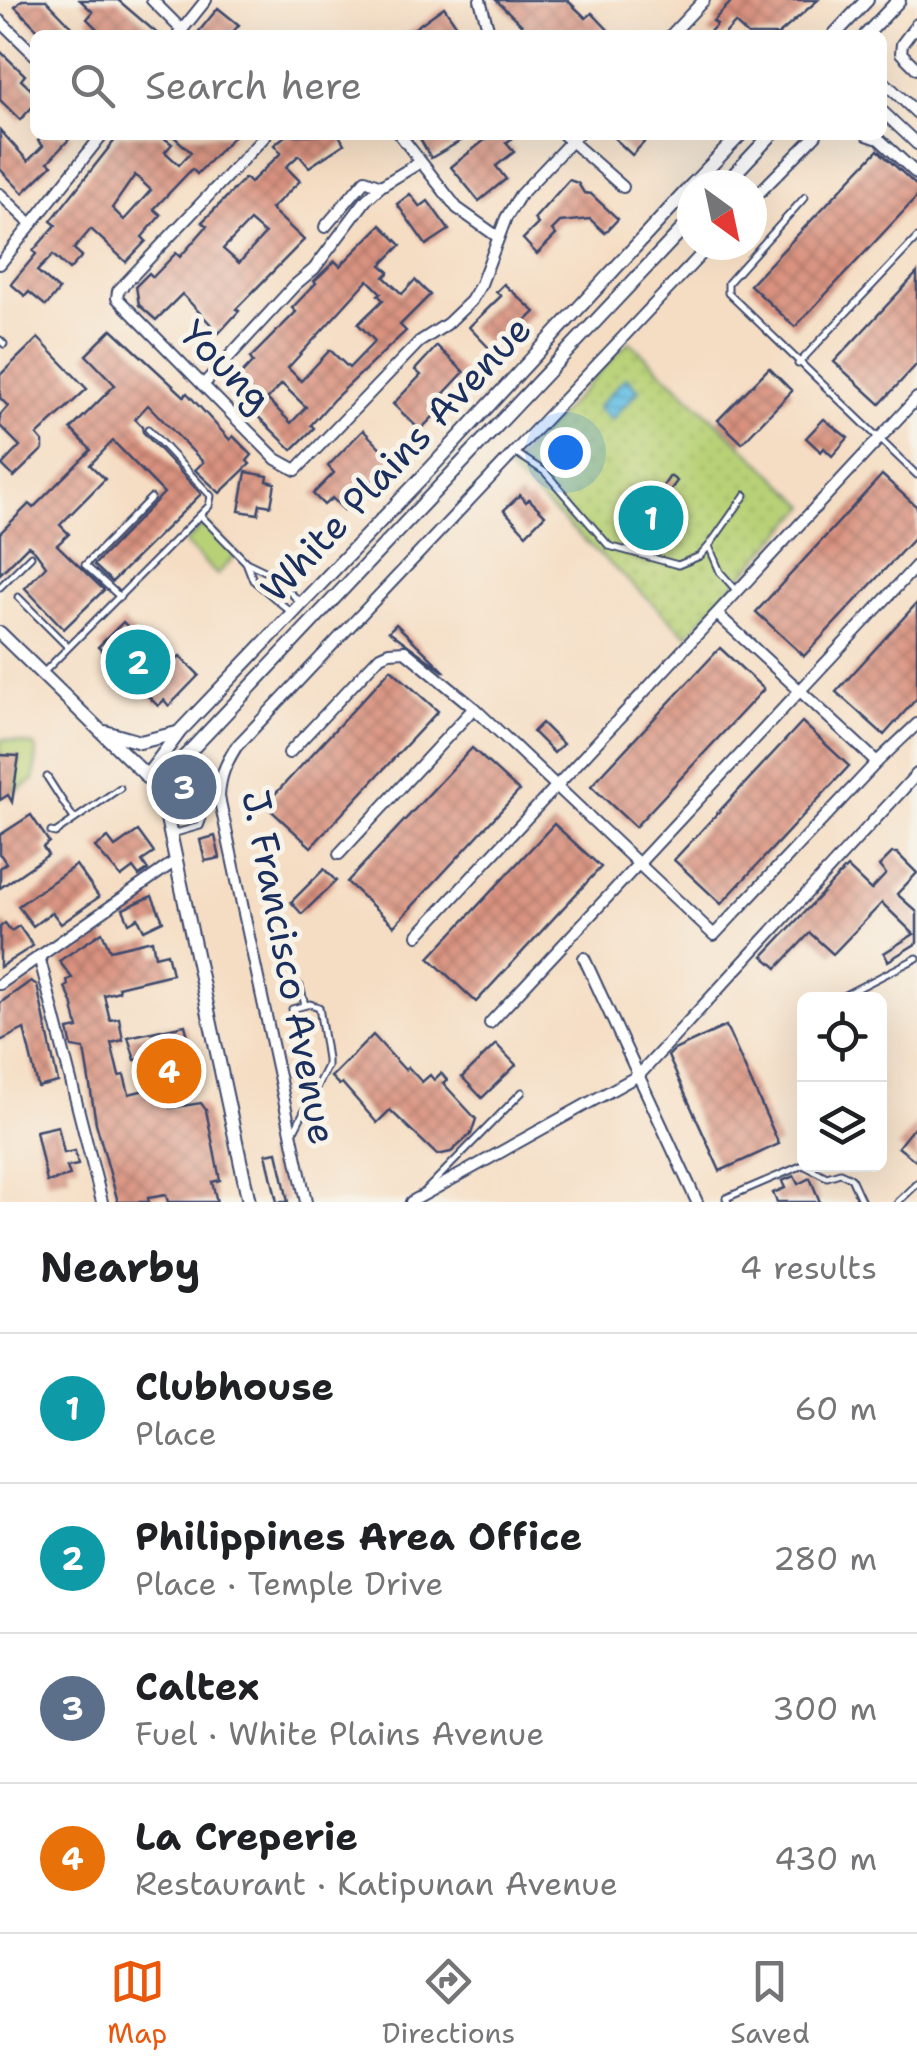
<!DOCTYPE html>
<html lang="en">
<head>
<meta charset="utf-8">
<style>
	body { margin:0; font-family:"Shantell Sans",sans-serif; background:#f6f6f6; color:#202124 }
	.controls { position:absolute; right:30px; bottom:30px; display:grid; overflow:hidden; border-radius:15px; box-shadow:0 10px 40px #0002 }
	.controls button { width:90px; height:90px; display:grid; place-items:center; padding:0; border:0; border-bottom:2px solid #e0e0e0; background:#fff; color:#202124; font:50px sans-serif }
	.compass { position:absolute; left:677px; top:170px; width:90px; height:90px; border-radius:50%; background:#fff; box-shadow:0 10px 40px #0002; rotate:147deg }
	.you { position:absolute; left:565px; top:452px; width:35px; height:35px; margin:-25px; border:8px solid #fff; border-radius:50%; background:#1a73e8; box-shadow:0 0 0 15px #1a73e833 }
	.badge { display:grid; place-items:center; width:65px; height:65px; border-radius:50%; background:#ea580c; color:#fff; font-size:32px; font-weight:700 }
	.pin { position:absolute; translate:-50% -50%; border:5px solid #fff; box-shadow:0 2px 10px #0006 }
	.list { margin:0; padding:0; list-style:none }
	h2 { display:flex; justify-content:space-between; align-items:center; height:130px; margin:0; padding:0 40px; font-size:42px }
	h2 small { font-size:32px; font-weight:400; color:#757577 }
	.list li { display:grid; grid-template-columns:65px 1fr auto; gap:30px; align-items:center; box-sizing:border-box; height:150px; padding:0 40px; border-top:2px solid #e0e0e0 }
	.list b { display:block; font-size:38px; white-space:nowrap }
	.list p { margin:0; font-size:32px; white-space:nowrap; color:#757577 }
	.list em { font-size:32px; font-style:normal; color:#757577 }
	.icon { flex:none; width:55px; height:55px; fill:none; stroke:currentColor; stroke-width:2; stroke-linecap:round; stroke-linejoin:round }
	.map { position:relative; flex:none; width:917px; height:1202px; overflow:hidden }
	.search { position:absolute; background:#fff; box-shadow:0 10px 40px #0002; left:30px; right:30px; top:30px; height:110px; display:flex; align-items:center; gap:25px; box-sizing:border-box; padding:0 35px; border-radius:15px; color:#757577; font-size:38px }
	.sheet { height:730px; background:#fff }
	nav { display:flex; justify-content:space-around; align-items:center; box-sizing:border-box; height:140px; border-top:2px solid #e0e0e0; background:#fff; font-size:28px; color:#757577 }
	nav a { display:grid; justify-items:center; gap:5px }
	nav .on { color:#ea580c }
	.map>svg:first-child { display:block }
</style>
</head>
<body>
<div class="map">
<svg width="917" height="1202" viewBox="0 0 917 1202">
	<defs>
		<pattern id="park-dots" width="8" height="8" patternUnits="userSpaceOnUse" patternTransform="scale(2.5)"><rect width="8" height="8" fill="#b8d176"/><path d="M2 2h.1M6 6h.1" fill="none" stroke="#9eb468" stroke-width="1.8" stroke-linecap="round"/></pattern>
		<pattern id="water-rules" width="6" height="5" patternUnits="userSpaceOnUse" patternTransform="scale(2.5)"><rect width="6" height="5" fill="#67c2e5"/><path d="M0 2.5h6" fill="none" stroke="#549ebd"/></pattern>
		<pattern id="building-cross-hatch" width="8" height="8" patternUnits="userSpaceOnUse" patternTransform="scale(2.5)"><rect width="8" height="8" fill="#da927f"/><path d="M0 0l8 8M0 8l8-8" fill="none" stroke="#b0786b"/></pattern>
	</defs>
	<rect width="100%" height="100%" fill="#f7f3e8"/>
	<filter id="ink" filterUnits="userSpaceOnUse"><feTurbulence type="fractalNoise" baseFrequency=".01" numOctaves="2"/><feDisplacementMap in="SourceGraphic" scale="20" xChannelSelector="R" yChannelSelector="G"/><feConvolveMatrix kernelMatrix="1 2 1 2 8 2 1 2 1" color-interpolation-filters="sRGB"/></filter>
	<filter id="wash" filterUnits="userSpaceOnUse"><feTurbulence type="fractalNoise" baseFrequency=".0048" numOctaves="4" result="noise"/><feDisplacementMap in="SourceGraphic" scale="40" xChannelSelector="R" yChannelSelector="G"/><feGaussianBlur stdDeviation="2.25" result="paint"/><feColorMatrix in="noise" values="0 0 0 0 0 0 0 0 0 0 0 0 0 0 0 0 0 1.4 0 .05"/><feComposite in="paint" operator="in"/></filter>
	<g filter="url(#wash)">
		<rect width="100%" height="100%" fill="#f5ddc3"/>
		<g fill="#b8d176" stroke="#6a806a" stroke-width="2.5">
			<path d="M205,523L237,554L217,575L185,543Z"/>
			<path d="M4,739L34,746L37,752L34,780L15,792L19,757L0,755V742Z"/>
		</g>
		<path fill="url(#park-dots)" stroke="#6a806a" stroke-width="2.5" d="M629,341L807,506L687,635L508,470Z"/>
		<path fill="url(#water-rules)" stroke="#4178a2" stroke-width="2.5" d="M626,377L639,390L611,420L597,408Z"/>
		<g id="blocks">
			<g fill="url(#building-cross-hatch)" fill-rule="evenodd">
				<path d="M22,0H46L76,31L72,35H43L15,7Z"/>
				<path d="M80,0H118L159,35H103L87,19L93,12Z"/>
				<path d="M496,0H567L586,18L592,13L613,35H532Z"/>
				<path d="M733,0H818L778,35H748L735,23L724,35H707L717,24L713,21Z"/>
				<path d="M444,7L463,35H405Z"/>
				<path d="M218,8L239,25L230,35H196Z"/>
				<path d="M0,51L25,75L21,80L35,93V104L20,120L0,100Z"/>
				<path d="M0,130L28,161L43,146L38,141L43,135H73L48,162L52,165L23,193L0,169Z"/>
				<path d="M119,135H160L172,144L165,152L179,165L191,152L172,135H235L197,174L192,169L154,209L161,215L142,237L146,241L126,262L91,229L74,249L82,256L69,270L53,255L37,271L59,290L46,306L29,292L25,296L11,284L36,254L33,251L56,225L51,221ZM135,175L151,190L124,220L112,208Z"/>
				<path d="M286,135H339L344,144L309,167L299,155L286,167L300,181L271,209L304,240L236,309L239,311L219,333L182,294L156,320L139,305L136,286L149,273L153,277L176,253L180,257L207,226L202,222L222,202L245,178L250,183L281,153L274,145ZM250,221L265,234L239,263L223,249Z"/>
				<path d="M418,135H471L431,158Z"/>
				<path d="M491,135H516L506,143L514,152L496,166L506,179L479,201L451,167Z"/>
				<path d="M611,135H651L632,155Z"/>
				<path d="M878,150L917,186V197L795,327L750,285Z"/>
				<path d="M569,180L578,183L584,193L591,194L618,219L605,233L590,219L560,222L552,230L556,235L537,254L523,239L538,224L534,219Z"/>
				<path d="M410,194L420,207L428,201L449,230L426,245L397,204Z"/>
				<path d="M381,225L401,245L381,265L389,272L384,277L402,294L415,280L430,295L400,325L406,331L334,399L311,425L314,428L292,450L236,395L242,389L234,382L253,362L250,358L296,312L292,308L316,283L314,281L335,261L340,266ZM368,280L381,293L378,295L383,300L358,324L375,341L349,368L330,350L301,381L288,368ZM282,384L306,407L291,423L267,399Z"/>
				<path d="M917,273V364L880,404L834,362Z"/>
				<path d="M504,284L535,312L493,352L469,327L501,296L496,292Z"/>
				<path d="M112,329L184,396L187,393L230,440L233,436L252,455L247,461L250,464L220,493L195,470L203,462L148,405L135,419L142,426L143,432L201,494L112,582L94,565L164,493L113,441L90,465L105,479L60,525L69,534L57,545L104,590L64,629L25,588L46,566L35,551L28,546L0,574V533L29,504L33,508L91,450L71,429L115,385L86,355Z"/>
				<path d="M38,338L87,389L37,435L43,442V449L14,477L2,465L20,446L0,426V415L8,406L0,398V375Z"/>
				<path d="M437,346L464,372L435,403L441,409L420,430L393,404L421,375L415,370Z"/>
				<path d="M769,368L792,391L742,443L718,420Z"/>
				<path d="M824,419L848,438L832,456L824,448L821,452L806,438Z"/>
				<path d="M363,430L393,461L344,510L332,498L324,505L313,494L334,473L328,466Z"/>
				<path d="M246,472L268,476L267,481L275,483L271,506L260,504L258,514L239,511Z"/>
				<path d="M882,475L917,507V535L804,656L756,612Z"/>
				<path d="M670,476L677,481L666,496L678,504L661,527L675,536L674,546L654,536L647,546L625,531L656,489L659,492Z"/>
				<path d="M520,495L526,502L529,499L545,515L526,534L504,510Z"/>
				<path d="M917,603V698L884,735L836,692Z"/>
				<path d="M123,622L169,667L180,656L199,675L169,706L164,700L158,706L98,647Z"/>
				<path d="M396,624L444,671H443L389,631Z"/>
				<path d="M720,648L764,689L635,827L591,786Z"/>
				<path d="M391,669L438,711L311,847L265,805Z"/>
				<path d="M802,722L849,766L721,904L674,860Z"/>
				<path d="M542,723L563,744L554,753L533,732Z"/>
				<path d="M472,748L519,791L394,926L347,882Z"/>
				<path d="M0,755L19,756L12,802L8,795L0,800Z"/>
				<path d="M31,815L49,842L43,847L48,855L0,888V868L6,863L0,854V835Z"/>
				<path d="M554,824L601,867L476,1002L429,958Z"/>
				<path d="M138,831L154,853L142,861L148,870L139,876L133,868L121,877L95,847L108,838L115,847Z"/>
				<path d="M215,836L220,858L205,861L200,840Z"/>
				<path d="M892,853H897L917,873L897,894L917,912V943L888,961L884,953L914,934L882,903L833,954L810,933L777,968L763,956L847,867L871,890L886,874L879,866Z"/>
				<path d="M76,865L99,897L61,924L52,912L33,926L18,906Z"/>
				<path d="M324,869L336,881L302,914L291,902Z"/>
				<path d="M152,896L163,921L144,930L138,918L129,923L123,909Z"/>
				<path d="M5,923L11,931L19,926L33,946L0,967V927Z"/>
				<path d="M102,932L110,950L152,940L155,956L167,953L172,974L118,987L119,991L104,995L110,1020L119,1018L123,1040L111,1043L119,1076L124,1075L129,1094L157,1087L170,1108L201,1103L206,1110L220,1180L212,1182L217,1202H168L166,1195L148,1198L149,1202H118L96,1123L84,1049L72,1047L68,1030L78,1028L72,1002L65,987L68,986L67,980L72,978L59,961Z"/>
				<path d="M31,981L37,985L58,1082L38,1087L24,1029L0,1041V1003Z"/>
				<path d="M185,1025L190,1045L184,1047L192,1078L151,1087L144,1058L135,1060L128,1037Z"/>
				<path d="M726,1026L779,1144L720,1171L668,1056L674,1050Z"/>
				<path d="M373,1035L405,1070L408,1067L422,1082L430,1075L434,1080L441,1073L447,1080L443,1083L476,1119L471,1134L451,1152L437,1155L390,1110L377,1123L342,1083L339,1085L331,1077Z"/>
				<path d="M496,1044L516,1065L482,1098L462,1077Z"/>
				<path d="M917,1123V1162L898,1147Z"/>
				<path d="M58,1126L64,1153L75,1151L78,1165L67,1167L70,1176L47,1182L36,1131Z"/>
				<path d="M277,1152L283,1178L288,1202H277L266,1154Z"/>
				<path d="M794,1176L798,1184L810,1178L820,1202H777L773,1193L785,1188L782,1181Z"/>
			</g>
		</g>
	</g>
	<g filter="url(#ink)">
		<use href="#blocks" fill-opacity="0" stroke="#3c496d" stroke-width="2.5"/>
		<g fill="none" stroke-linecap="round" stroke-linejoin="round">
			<defs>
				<g id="service">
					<path d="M805,197L728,283V293L917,475"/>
					<path d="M0,340L4,344"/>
					<path d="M798,364L917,238"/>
					<path d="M516,453L545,472L609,546L678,565L700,556L709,546"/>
					<path d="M202,517L246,562L253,580L291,612"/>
					<path d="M246,562L271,574L299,601"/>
					<path d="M0,587L31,556"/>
					<path d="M736,590L720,572L709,546L745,495"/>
					<path d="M18,597L68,647"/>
					<path d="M120,597L85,565L151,498"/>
					<path d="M44,672L209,506L211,496L148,429"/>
					<path d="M47,777L74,819"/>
					<path d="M51,832L55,833L120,788"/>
					<path d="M172,834L200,826L202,821L194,782L182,761"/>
					<path d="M300,986L305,1005"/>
					<path d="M837,999L917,958"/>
					<path d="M292,1009L310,1004L319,1007L327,1059V1066L293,1133"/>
					<path d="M426,1190L522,1092"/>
					<path d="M728,1202L726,1198L803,1165L827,1177L840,1173L851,1178L862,1202"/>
					<path d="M898,1202L917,1184"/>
				</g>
				<g id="minor">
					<path d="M152,0L182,30"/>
					<path d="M480,0L490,35"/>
					<path d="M0,21L35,55"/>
					<path d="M917,24L902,44L901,53L917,69"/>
					<path d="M178,35L206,0"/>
					<path d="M671,35L704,0"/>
					<path d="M882,80L917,113"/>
					<path d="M882,111L917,144"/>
					<path d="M266,135L118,291L117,298L276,459L296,470L419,342L447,324L471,301L481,284L506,218L520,195L577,135"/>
					<path d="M400,135L457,208L498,237"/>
					<path d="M564,135L623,187"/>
					<path d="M867,135L879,139L917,174"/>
					<path d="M0,194L31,224"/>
					<path d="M752,200L816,135"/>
					<path d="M325,227L365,180L381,186"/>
					<path d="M0,264L102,135"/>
					<path d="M203,385L295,285L314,269L366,200L381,186L419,163"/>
					<path d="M717,614L877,762"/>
					<path d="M474,708L714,935L877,762L917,724"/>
					<path d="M289,753L380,656L389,652L405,651L474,708L339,854"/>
					<path d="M418,935L917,398"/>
					<path d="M39,956L102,1202"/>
					<path d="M584,958L697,1202"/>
					<path d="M0,984L174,862"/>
					<path d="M490,1023L917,565"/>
					<path d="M306,1202L219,797C220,776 225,765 236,747L710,245"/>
					<path d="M411,1202L639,1075L917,774"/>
				</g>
				<g id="tertiary">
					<path d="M834,35L867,0"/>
					<path d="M866,35L899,0"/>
					<path d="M692,185L740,135"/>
					<path d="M724,185L771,135"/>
					<path d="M0,633L157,786L162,795L249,1202"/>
					<path d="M105,732L140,742L177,733"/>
					<path d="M146,777L180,731L431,468L692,185"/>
					<path d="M157,786L692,219"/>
				</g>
			</defs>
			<use href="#service" stroke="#3c496d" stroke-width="9"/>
			<use href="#minor" stroke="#3c496d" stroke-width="14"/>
			<use href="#tertiary" stroke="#3c496d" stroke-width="16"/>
			<use href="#service" stroke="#fff" stroke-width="5"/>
			<use href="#minor" stroke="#fff" stroke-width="10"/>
			<use href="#tertiary" stroke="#fff" stroke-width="12"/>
		</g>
	</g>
	<g text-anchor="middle" stroke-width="10" stroke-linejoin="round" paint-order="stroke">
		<g font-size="38" fill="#1b2f5e" stroke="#f7f3e8">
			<text transform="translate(226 366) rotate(45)" y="13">Young</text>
			<text transform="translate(396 459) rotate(-47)" y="13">White Plains Avenue</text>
			<text transform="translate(289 967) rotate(79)" y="13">J. Francisco Avenue</text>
		</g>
	</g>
</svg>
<div class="controls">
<button><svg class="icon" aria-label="locate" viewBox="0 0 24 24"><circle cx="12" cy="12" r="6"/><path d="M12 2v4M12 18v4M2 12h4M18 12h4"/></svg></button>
<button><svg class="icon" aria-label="layers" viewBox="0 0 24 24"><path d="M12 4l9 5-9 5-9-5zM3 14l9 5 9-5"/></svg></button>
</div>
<svg class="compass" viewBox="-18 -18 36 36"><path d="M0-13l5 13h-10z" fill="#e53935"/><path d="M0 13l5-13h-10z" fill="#757577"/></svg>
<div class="you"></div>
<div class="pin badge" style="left:651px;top:518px;background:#0f9aa8">1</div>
<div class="pin badge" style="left:138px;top:662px;background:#0f9aa8">2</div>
<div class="pin badge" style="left:184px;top:787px;background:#5c6f8a">3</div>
<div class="pin badge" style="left:169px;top:1071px;background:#e8710a">4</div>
<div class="search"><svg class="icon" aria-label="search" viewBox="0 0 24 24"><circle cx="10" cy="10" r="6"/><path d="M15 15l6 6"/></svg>Search here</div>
</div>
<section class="sheet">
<h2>Nearby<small>4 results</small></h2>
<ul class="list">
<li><span class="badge" style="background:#0f9aa8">1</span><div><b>Clubhouse</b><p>Place</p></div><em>60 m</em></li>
<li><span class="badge" style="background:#0f9aa8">2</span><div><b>Philippines Area Office</b><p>Place · Temple Drive</p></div><em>280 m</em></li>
<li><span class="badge" style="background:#5c6f8a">3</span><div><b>Caltex</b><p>Fuel · White Plains Avenue</p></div><em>300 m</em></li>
<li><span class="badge" style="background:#e8710a">4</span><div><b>La Creperie</b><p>Restaurant · Katipunan Avenue</p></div><em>430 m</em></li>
</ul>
</section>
<nav>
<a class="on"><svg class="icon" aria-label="map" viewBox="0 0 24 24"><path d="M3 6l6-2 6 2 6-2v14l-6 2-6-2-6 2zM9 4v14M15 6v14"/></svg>Map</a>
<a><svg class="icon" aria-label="directions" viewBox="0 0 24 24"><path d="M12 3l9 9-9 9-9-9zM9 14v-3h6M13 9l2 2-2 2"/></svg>Directions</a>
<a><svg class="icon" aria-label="saved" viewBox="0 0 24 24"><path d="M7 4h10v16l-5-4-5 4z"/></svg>Saved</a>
</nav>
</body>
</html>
